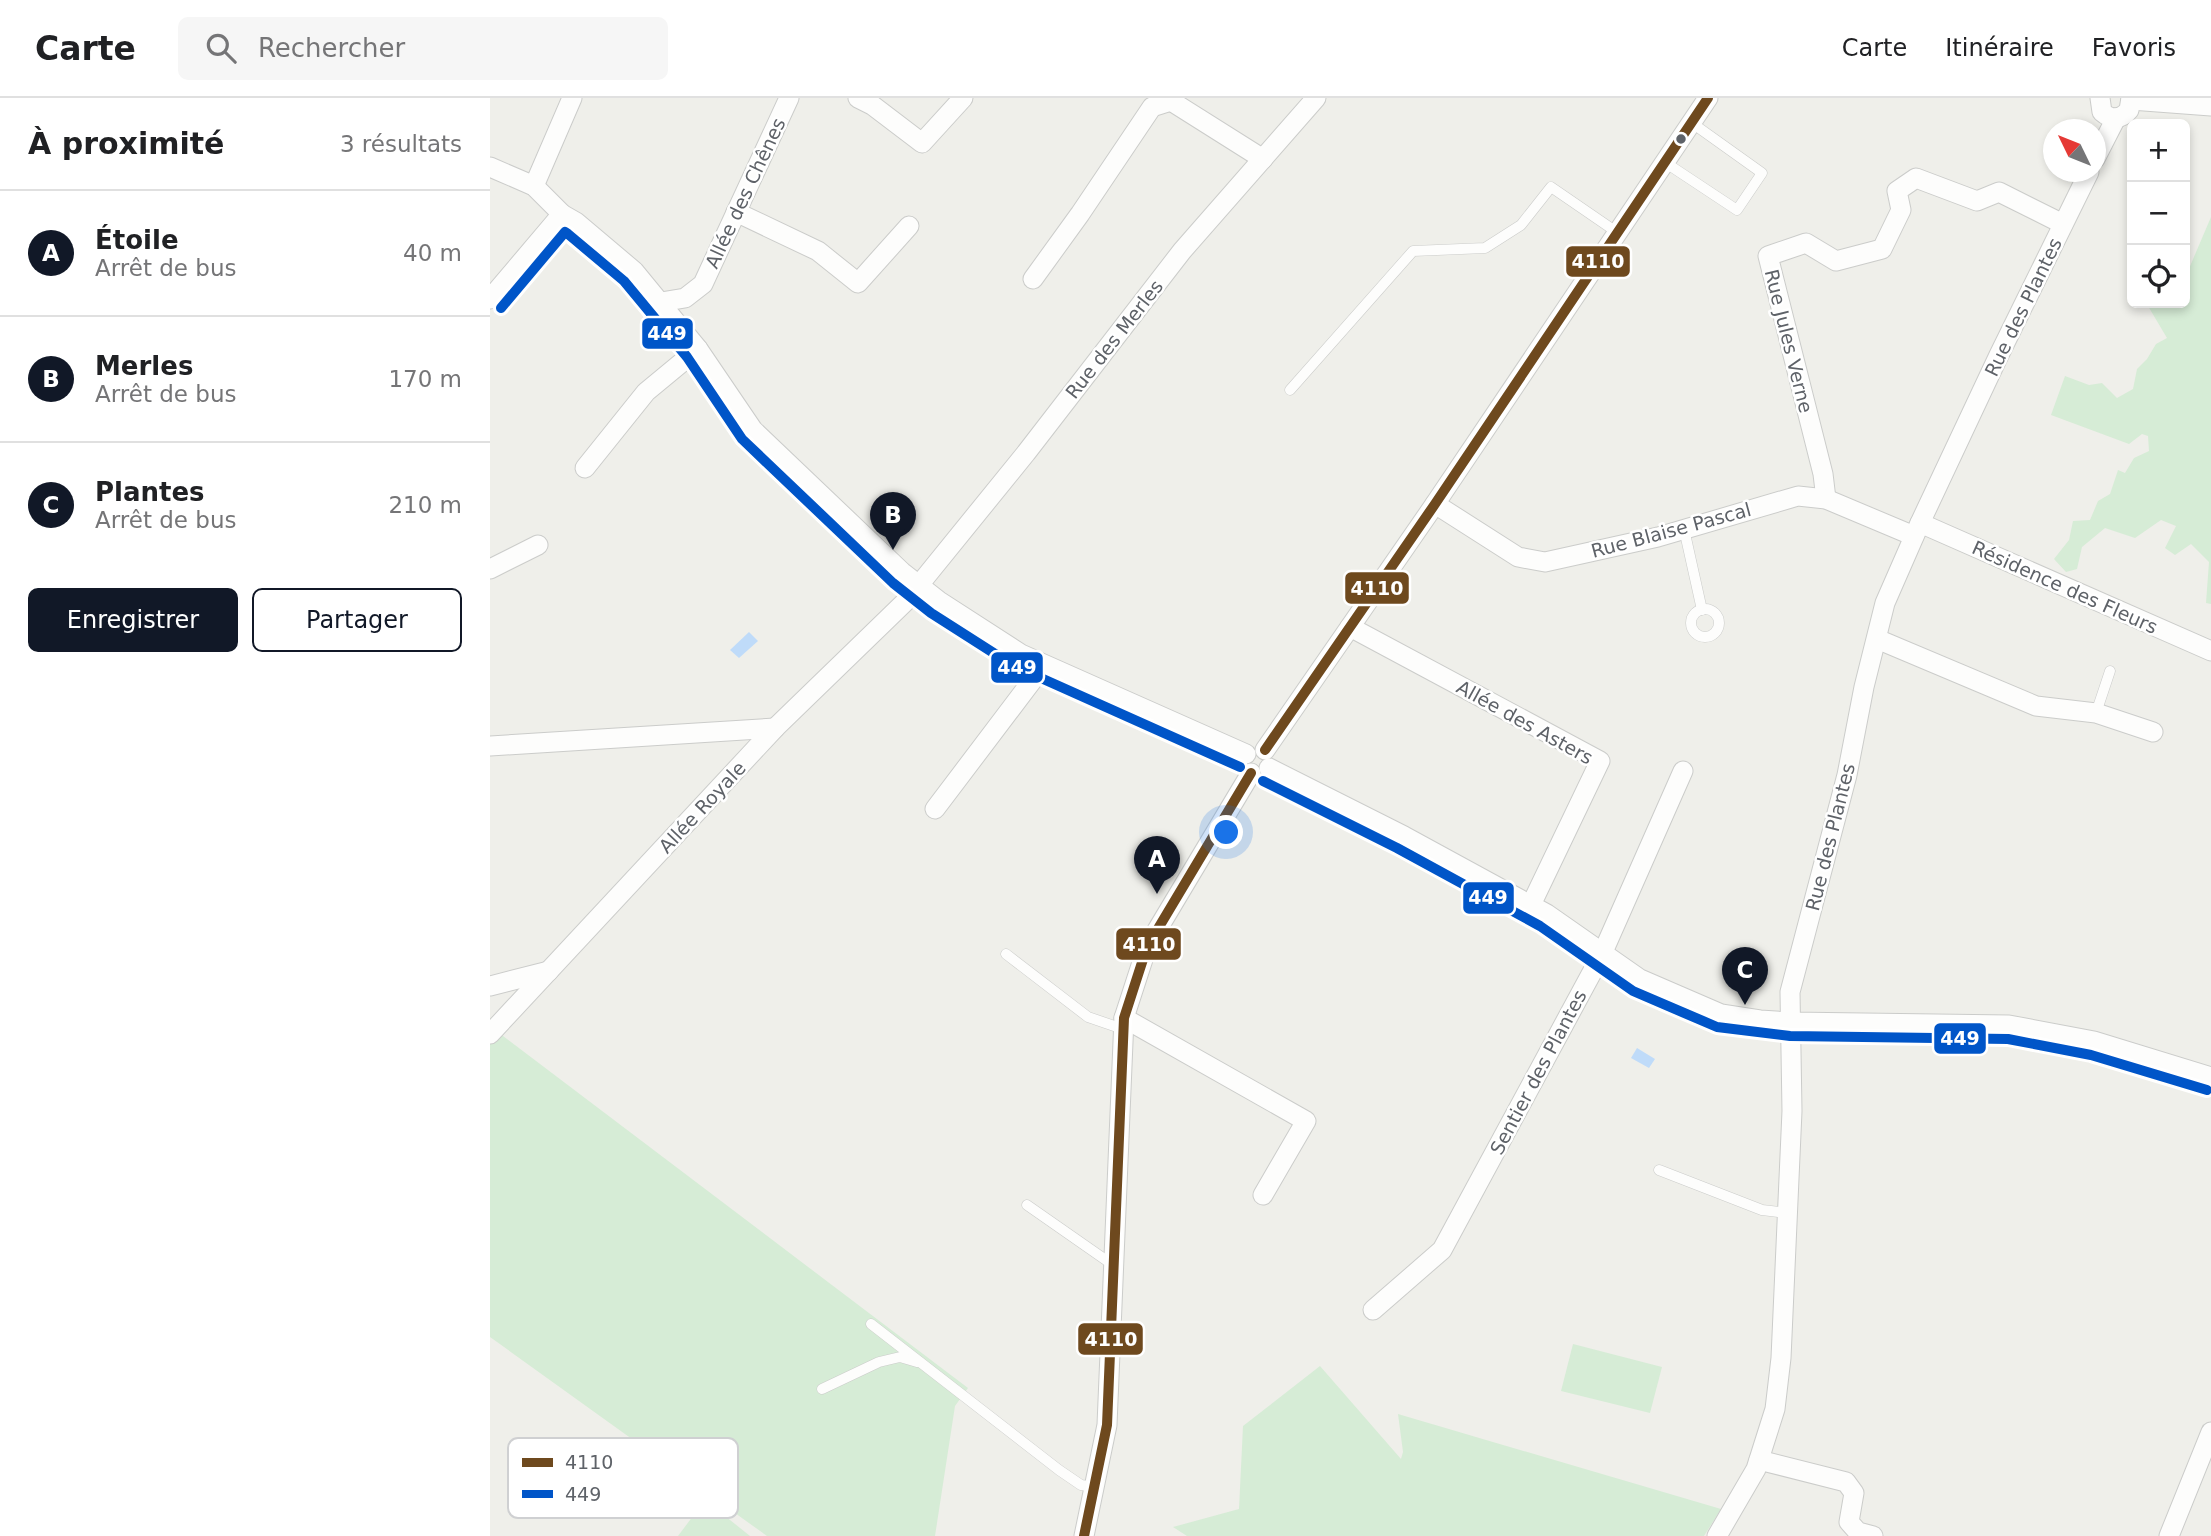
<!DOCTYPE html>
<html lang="fr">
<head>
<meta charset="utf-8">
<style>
	body { margin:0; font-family:"DejaVu Sans",sans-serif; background:#f6f6f6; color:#202124 }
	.controls { position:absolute; right:21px; top:21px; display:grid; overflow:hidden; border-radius:10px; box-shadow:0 4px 10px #0003 }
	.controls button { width:63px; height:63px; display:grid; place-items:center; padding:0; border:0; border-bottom:2px solid #e0e0e0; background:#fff; color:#202124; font:35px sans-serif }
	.compass { position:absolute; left:1553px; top:21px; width:63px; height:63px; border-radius:50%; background:#fff; box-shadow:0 4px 10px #0003; rotate:313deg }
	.you { position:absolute; left:737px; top:735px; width:24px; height:24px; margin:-18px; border:5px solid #fff; border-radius:50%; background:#1a73e8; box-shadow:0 0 0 10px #1a73e833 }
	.badge { display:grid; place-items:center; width:46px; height:46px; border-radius:50%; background:#111827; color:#fff; font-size:23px; font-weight:700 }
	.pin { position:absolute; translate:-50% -58px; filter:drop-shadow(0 2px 4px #0008) }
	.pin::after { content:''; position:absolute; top:37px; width:24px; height:21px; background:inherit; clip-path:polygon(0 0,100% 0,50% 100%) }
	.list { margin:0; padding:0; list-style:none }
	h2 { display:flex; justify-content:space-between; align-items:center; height:91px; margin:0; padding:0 28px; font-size:30px }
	h2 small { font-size:23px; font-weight:400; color:#757577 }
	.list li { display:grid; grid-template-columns:46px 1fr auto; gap:21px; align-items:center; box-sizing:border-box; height:126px; padding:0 28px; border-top:2px solid #e0e0e0 }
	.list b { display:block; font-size:26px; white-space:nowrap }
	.list p { margin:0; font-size:23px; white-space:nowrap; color:#757577 }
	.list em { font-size:23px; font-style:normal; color:#757577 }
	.actions { display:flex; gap:14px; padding:21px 28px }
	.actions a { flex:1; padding:16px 0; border:2px solid #111827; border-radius:10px; text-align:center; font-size:24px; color:#111827 }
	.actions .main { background:#111827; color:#fff }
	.icon { flex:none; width:38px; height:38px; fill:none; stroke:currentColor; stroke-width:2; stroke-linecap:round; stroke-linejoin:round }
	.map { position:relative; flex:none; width:1721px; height:1438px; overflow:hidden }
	header { display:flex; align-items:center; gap:42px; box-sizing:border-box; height:98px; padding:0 35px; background:#fff; border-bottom:2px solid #e0e0e0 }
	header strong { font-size:33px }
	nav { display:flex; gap:38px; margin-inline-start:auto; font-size:24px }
	.search { width:490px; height:63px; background:#f6f6f6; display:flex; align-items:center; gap:18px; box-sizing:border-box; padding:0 24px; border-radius:10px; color:#757577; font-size:26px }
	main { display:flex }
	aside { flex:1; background:#fff }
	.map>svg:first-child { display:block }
</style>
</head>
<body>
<header>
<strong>Carte</strong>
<div class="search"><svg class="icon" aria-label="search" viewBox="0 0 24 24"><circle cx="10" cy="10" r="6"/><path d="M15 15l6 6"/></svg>Rechercher</div>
<nav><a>Carte</a><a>Itinéraire</a><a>Favoris</a></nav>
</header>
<main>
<aside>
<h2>À proximité<small>3 résultats</small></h2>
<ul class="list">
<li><span class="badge">A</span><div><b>Étoile</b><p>Arrêt de bus</p></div><em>40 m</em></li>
<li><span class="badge">B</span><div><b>Merles</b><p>Arrêt de bus</p></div><em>170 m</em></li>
<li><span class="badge">C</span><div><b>Plantes</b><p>Arrêt de bus</p></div><em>210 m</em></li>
</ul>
<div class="actions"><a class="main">Enregistrer</a><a>Partager</a></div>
</aside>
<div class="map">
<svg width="1721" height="1438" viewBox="0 0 1721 1438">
	<rect width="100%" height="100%" fill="#efefea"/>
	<g fill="#d6ecd6">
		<path d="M1721,119V506L1716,505L1719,464L1701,446L1685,457L1675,450L1686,428L1671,422L1645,440L1615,430L1592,449L1587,471L1576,474L1564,461L1579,442L1583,423L1600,422L1608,403L1620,396L1628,372L1635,375L1644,360L1659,353L1658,338L1652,336L1639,346L1561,317L1575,278L1599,287L1612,285L1627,300L1643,291L1647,271L1657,261L1666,246L1677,240L1658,208L1669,205H1695V180Z"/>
		<path d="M9,935L478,1290L465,1308L445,1438H277L0,1239V945Z"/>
		<path d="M1083,1246L1172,1269L1160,1315L1071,1293Z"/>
		<path d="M830,1268L911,1361L913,1354L908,1316L1231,1411L1214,1438H697L683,1429L749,1411L753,1328Z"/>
		<path d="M215,1402L260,1438H188Z"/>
	</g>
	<g fill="#bfdbf9">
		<path d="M259,534L268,543L249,560L240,552Z"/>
		<path d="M1147,950L1165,961L1159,970L1141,960Z"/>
	</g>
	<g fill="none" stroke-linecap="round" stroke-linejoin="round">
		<defs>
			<g id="service">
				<path d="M1176,65L1247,112L1272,75L1202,25"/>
				<path d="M800,292L923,153L995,150L1031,127L1061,89L1128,135"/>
				<path d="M1194,431L1212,512"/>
				<circle cx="1215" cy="525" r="14"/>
				<path d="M1606,615L1620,573"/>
				<path d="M516,856L598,919L633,931"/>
				<path d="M1169,1072L1272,1112L1297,1115"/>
				<path d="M537,1107L623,1167"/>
				<path d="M381,1226L569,1372L591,1387L604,1389"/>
				<path d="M332,1291L389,1264L410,1259L427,1264"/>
			</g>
			<g id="minor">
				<path d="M368,0L382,7L432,45L473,0"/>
				<path d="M1610,0L1612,14C1621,22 1631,22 1639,12L1641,0"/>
				<path d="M1641,2L1721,8"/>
				<path d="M1605,61L1626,20"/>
				<path d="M0,69L44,88L72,116L86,124L144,173L208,251L263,332L412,474L449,503L531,556L756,656"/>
				<path d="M44,88L82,0"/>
				<path d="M246,114L328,153L368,185L419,128"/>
				<path d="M543,181L590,116L662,9L681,3L773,61"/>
				<path d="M0,201L72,116"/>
				<path d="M171,204L195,200L213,186L299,0"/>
				<path d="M95,370L156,294L208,251"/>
				<path d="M1336,401L1333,376L1278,158L1316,145L1346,163L1392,151L1411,112L1407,93L1426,80L1487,103L1509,94L1573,126"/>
				<path d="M945,406L1028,459L1055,464L1168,439L1308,398L1336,401L1424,438"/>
				<path d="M1430,425L1721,553"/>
				<path d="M0,471L48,447"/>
				<path d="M860,529L1110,663L1041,807"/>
				<path d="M1387,541L1546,608L1606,615L1663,634"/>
				<path d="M0,648L285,630"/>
				<path d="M775,652L945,406L1218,0"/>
				<path d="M779,670L914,738L1057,816L1150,881L1231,916L1270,922L1301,924L1519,927L1604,943L1721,979"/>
				<path d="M445,711L554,567"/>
				<path d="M0,888L59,873"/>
				<path d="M634,920L816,1023L773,1097"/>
				<path d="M0,936L285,630L416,503L536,355L692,153L826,0"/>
				<path d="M883,1212L952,1152L1113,854L1193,673"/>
				<path d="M1269,1362L1356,1384L1364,1395L1359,1424L1368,1434L1383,1438"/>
				<path d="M594,1438L617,1327L634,920L657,849L761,675"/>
				<path d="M1227,1438L1266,1371L1285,1311L1291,1260L1302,1013L1300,894L1357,677L1374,589L1395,505L1430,425L1509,257L1599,74"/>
				<path d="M1679,1438L1721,1334"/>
			</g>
		</defs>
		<use href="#service" stroke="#cbccca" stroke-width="11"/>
		<use href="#minor" stroke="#cbccca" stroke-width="21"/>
		<use href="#service" stroke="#fdfdfc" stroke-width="10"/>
		<use href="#minor" stroke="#fdfdfc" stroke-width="19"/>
		<defs>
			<g id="bus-1">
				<path d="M775,652L945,406L1218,0"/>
				<path d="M594,1438L617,1327L634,920L657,849L761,675"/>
			</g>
			<g id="bus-2">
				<path d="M11,210L75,134L78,136L134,183L197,259L252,341L403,485L441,515L524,568L750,669"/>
				<path d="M773,683L907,750L1050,828L1143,893L1227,929L1300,938L1518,941L1601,957L1717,992"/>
			</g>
		</defs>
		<use href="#bus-1" stroke="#fff" stroke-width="16"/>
		<use href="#bus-2" stroke="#fff" stroke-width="16"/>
		<use href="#bus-1" stroke="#6e491e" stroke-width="10"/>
		<use href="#bus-2" stroke="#0055c8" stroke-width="10"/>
	</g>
	<circle fill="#5e6268" stroke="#fff" stroke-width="2.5" cx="1191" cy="41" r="6"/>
	<g text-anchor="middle" stroke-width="5" stroke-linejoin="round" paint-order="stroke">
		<g font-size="19" fill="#5e6268" stroke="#fff">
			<text transform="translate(255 95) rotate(-65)" y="7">Allée des Chênes</text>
			<text transform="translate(1533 209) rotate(-64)" y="7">Rue des Plantes</text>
			<text transform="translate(624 241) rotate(-52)" y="7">Rue des Merles</text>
			<text transform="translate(1299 243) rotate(76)" y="7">Rue Jules Verne</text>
			<text transform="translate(1181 432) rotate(-15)" y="7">Rue Blaise Pascal</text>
			<text transform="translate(1575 489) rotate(24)" y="7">Résidence des Fleurs</text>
			<text transform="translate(1035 624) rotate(29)" y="7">Allée des Asters</text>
			<text transform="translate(212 709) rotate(-47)" y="7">Allée Royale</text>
			<text transform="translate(1340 739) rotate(-76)" y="7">Rue des Plantes</text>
			<text transform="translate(1048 974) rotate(-62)" y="7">Sentier des Plantes</text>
		</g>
	</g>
	<rect x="18" y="1340" width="230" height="80" rx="10" fill="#fff" stroke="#cfd0d2" stroke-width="2"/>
	<rect x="32" y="1360" width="31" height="9" fill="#6e491e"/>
	<rect x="32" y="1392" width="31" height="8" fill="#0055c8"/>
	<g font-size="19" fill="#5e6268">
		<text x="75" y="1371">4110</text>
		<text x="75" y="1403">449</text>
	</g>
	<g stroke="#fff" stroke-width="2.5">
		<rect x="1075" y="147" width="66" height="33" rx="7" fill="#6e491e"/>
		<rect x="151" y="219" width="53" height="33" rx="7" fill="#0055c8"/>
		<rect x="854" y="473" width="66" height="34" rx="7" fill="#6e491e"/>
		<rect x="500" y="553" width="54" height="33" rx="7" fill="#0055c8"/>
		<rect x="972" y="783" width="53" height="34" rx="7" fill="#0055c8"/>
		<rect x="625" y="829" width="67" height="34" rx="7" fill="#6e491e"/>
		<rect x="1443" y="924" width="54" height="33" rx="7" fill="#0055c8"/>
		<rect x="587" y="1224" width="67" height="34" rx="7" fill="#6e491e"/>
	</g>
	<g font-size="19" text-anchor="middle" font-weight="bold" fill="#fff">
		<text x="1108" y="170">4110</text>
		<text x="177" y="242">449</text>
		<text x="887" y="497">4110</text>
		<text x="527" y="576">449</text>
		<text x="998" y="806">449</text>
		<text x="659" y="853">4110</text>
		<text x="1470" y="947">449</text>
		<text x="621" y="1248">4110</text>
	</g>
</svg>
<div class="controls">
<button>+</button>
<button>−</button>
<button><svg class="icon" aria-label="locate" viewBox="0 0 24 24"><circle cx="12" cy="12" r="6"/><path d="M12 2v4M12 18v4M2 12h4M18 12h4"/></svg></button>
</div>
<svg class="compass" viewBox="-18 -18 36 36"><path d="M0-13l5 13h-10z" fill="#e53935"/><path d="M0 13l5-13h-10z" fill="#757577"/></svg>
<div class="you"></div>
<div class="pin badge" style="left:667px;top:796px">A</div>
<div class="pin badge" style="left:403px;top:452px">B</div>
<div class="pin badge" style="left:1255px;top:907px">C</div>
</div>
</main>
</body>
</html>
